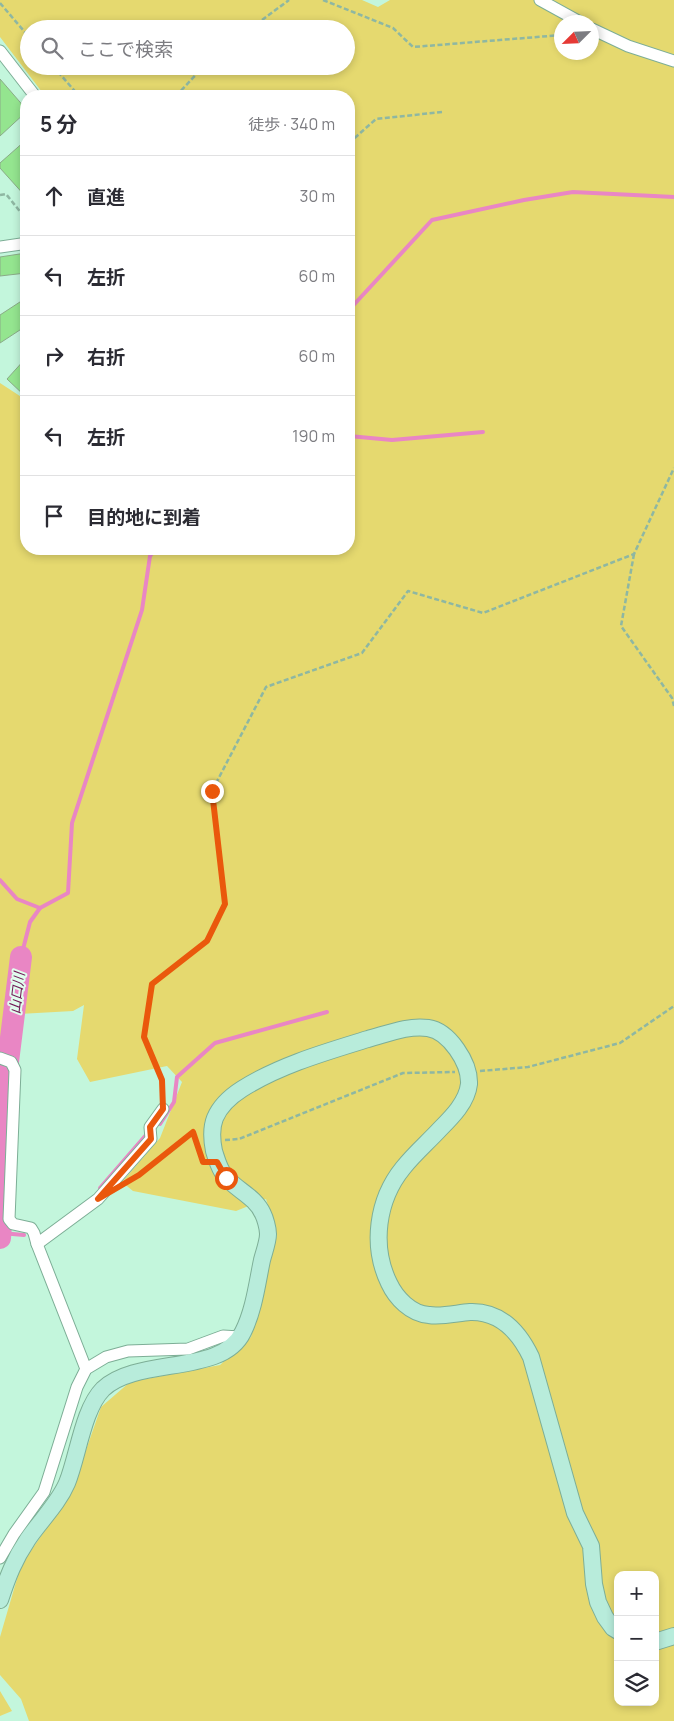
<!DOCTYPE html>
<html lang="ja">
<head>
<meta charset="utf-8">
<style>
	body { margin:0; font-family:Manrope,"Noto Sans JP",sans-serif; background:#f2f2f3; color:#2b2b33 }
	.controls { position:absolute; right:15px; bottom:15px; display:grid; overflow:hidden; border-radius:10px; box-shadow:0 2px 8px #0003 }
	.controls button { width:45px; height:45px; display:grid; place-items:center; padding:0; border:0; border-bottom:1px solid #e1e1e2; background:#fff; color:#2b2b33; font:25px sans-serif }
	.compass { position:absolute; left:554px; top:15px; width:45px; height:45px; border-radius:50%; background:#fff; box-shadow:0 2px 8px #0003; rotate:246deg }
	.stop { position:absolute; width:15px; height:15px; margin:-11px; border:4px solid #ea580c; border-radius:50%; background:#fff }
	.stop.end { background:#ea580c; border-color:#fff; box-shadow:0 1px 5px #0008 }
	.list { margin:0; padding:0; list-style:none }
	h2 { display:flex; justify-content:space-between; align-items:center; height:65px; margin:0; padding:0 20px; font-size:21px }
	h2 small { font-size:16px; font-weight:400; color:#7c7c81 }
	.list li { display:grid; grid-template-columns:32px 1fr auto; gap:15px; align-items:center; box-sizing:border-box; height:80px; padding:0 20px; border-top:1px solid #e1e1e2 }
	.list b { display:block; font-size:19px; white-space:nowrap }
	.list em { font-size:16px; font-style:normal; color:#7c7c81 }
	.icon { flex:none; width:28px; height:28px; fill:none; stroke:currentColor; stroke-width:2; stroke-linecap:round; stroke-linejoin:round }
	.map { position:relative; flex:none; width:674px; height:1721px; overflow:hidden }
	.search { position:absolute; background:#fff; box-shadow:0 2px 8px #0003; left:20px; top:20px; width:335px; height:55px; display:flex; align-items:center; gap:12px; box-sizing:border-box; padding:0 18px; border-radius:28px; color:#7c7c81; font-size:19px }
	.panel { position:absolute; background:#fff; box-shadow:0 2px 8px #0003; left:20px; top:90px; width:335px; height:465px; border-radius:20px }
	.map>svg:first-child { display:block }
</style>
</head>
<body>
<div class="map">
<svg width="674" height="1721" viewBox="0 0 674 1721">
	<rect width="100%" height="100%" fill="#c3f6dc"/>
	<g fill="#e5d96f" fill-rule="evenodd">
		<path d="M0,0H362L378,7L390,0H674V1721H29L21,1699L0,1675V1637L21,1565L71,1493L101,1407L130,1382L220,1365L251,1337L277,1235L266,1199L236,1211L133,1191L122,1182L160,1138L182,1082L167,1066L90,1082L77,1059L84,1005L73,1011L19,1014L17,1054L0,1049V383L26,400V549H349V96H45L0,37ZM562,22H592V52H562ZM29,29H346V66H29ZM618,1575H655V1702H618Z"/>
		<path d="M0,1691L12,1711L0,1716Z"/>
	</g>
	<g fill="none" stroke-linecap="round" stroke-linejoin="round">
		<g stroke="#e986c4" stroke-width="4">
			<path d="M349,310L432,220L524,200L573,192L674,197"/>
			<path d="M349,436L392,440L483,432"/>
			<path d="M0,880L17,899L40,908"/>
			<path d="M21,957L30,922L40,908L68,893L72,823L142,610L150,556L155,549"/>
			<path d="M160,1124L174,1102L177,1077L215,1043L327,1012"/>
			<path d="M100,1188L146,1135"/>
			<path d="M0,1212H2"/>
			<path d="M1,1233L24,1235"/>
		</g>
		<path stroke="#e986c4" stroke-width="22" d="M0,1238L2,1212L6,1078L21,957"/>
	</g>
	<g fill="#94e58f" stroke="#8aab87">
		<path d="M0,79L26,109V112L0,136Z"/>
		<path d="M26,140V197L0,168V163Z"/>
		<path d="M26,253V273L0,276V257Z"/>
		<path d="M26,298V326L0,343V315Z"/>
		<path d="M26,358V397L7,379Z"/>
	</g>
	<g fill="none" stroke-linecap="round" stroke-linejoin="round">
		<defs>
			<g id="street">
				<path d="M540,0L580,22"/>
				<path d="M592,29L628,46L674,61"/>
				<path d="M0,51L35,96"/>
				<path d="M0,247L21,244L26,245"/>
				<path d="M0,1058L11,1062L15,1070L9,1219L13,1224L31,1228L34,1233L37,1244L86,1369"/>
				<path d="M37,1244L98,1199L151,1139L150,1127L163,1109"/>
				<path d="M0,1558L14,1534L44,1492L77,1387L86,1369L106,1357L128,1351L188,1349L223,1336L240,1337"/>
			</g>
			<g id="secondary">
				<path d="M0,1600C8,1576 14,1560 28,1539C41,1520 58,1504 67,1483C78,1456 83,1409 103,1389C138,1356 222,1376 243,1332C254,1310 257,1284 262,1260C264,1252 268,1242 268,1234C268,1228 265,1218 263,1214C255,1196 236,1190 225,1176C219,1169 217,1160 214,1151C212,1141 211,1128 215,1118C220,1106 231,1096 242,1089C280,1065 326,1052 368,1039C387,1034 408,1025 428,1028C449,1031 470,1063 469,1084C467,1102 452,1117 440,1129C428,1142 414,1154 403,1168C377,1200 371,1246 389,1283C396,1298 411,1314 429,1315C442,1317 457,1313 470,1312C500,1311 519,1332 531,1357L575,1513L591,1546L594,1584L598,1602L605,1617L613,1628L618,1631"/>
				<path d="M655,1642L674,1636"/>
			</g>
		</defs>
		<use href="#street" stroke="#7dae96" stroke-width="13"/>
		<use href="#secondary" stroke="#7dae96" stroke-width="18"/>
		<g stroke="#8eb7a2" stroke-width="2.5" stroke-dasharray="5 2.5" stroke-linecap="butt">
			<path d="M323,0L393,28L413,47L562,35"/>
			<path d="M0,3L29,37"/>
			<path d="M250,29L289,0"/>
			<path d="M53,66L79,96"/>
			<path d="M176,96L204,66"/>
			<path d="M349,143L376,119L442,112"/>
			<path d="M0,195L6,194L26,219"/>
			<path d="M634,554L621,626L672,698L674,706"/>
			<path d="M480,1071L528,1067L620,1043L674,1006"/>
			<path d="M162,1099V1080L144,1037L152,984L207,941L225,904L212,791L266,687L362,653L408,591L483,613L634,554L674,468"/>
			<path d="M225,1140L239,1139L403,1073L455,1072"/>
			<path d="M132,1179L193,1132L198,1148"/>
		</g>
		<use href="#street" stroke="#fff" stroke-width="11"/>
		<use href="#secondary" stroke="#b8ecdb" stroke-width="16"/>
	</g>
	<g fill="none" stroke-linecap="round" stroke-linejoin="round">
		<path stroke="#ea580c" stroke-width="6" d="M212,791L225,904L207,941L152,984L144,1037L162,1080L163,1109L150,1127L151,1139L98,1199L139,1175L193,1132L203,1162H217L226,1178"/>
	</g>
	<g text-anchor="middle" stroke-width="4" stroke-linejoin="round" paint-order="stroke">
		<g font-size="14" font-style="italic" fill="#701855" stroke="#e0feee">
			<text transform="translate(17 993) rotate(-83)" y="5">山口川</text>
		</g>
	</g>
</svg>
<div class="controls">
<button>+</button>
<button>−</button>
<button><svg class="icon" aria-label="layers" viewBox="0 0 24 24"><path d="M12 4l9 5-9 5-9-5zM3 14l9 5 9-5"/></svg></button>
</div>
<svg class="compass" viewBox="-18 -18 36 36"><path d="M0-13l5 13h-10z" fill="#e53935"/><path d="M0 13l5-13h-10z" fill="#7c7c81"/></svg>
<div class="stop" style="left:226px;top:1178px"></div>
<div class="stop end" style="left:212px;top:791px"></div>
<div class="search"><svg class="icon" aria-label="search" viewBox="0 0 24 24"><circle cx="10" cy="10" r="6"/><path d="M15 15l6 6"/></svg>ここで検索</div>
<section class="panel">
<h2>5 分<small>徒歩 · 340 m</small></h2>
<ul class="list">
<li><svg class="icon" aria-label="ahead" viewBox="0 0 24 24"><path d="M12 20V5M6 11l6-6 6 6"/></svg><div><b>直進</b></div><em>30 m</em></li>
<li><svg class="icon" aria-label="left" viewBox="0 0 24 24"><path d="M17 20v-9H6M10 6l-5 5 5 5"/></svg><div><b>左折</b></div><em>60 m</em></li>
<li><svg class="icon" aria-label="right" viewBox="0 0 24 24"><path d="M7 20v-9h11M14 6l5 5-5 5"/></svg><div><b>右折</b></div><em>60 m</em></li>
<li><svg class="icon" aria-label="left" viewBox="0 0 24 24"><path d="M17 20v-9H6M10 6l-5 5 5 5"/></svg><div><b>左折</b></div><em>190 m</em></li>
<li><svg class="icon" aria-label="arrive" viewBox="0 0 24 24"><path d="M6 21V4h12l-3 4 3 4H6"/></svg><div><b>目的地に到着</b></div></li>
</ul>
</section>
</div>
</body>
</html>
